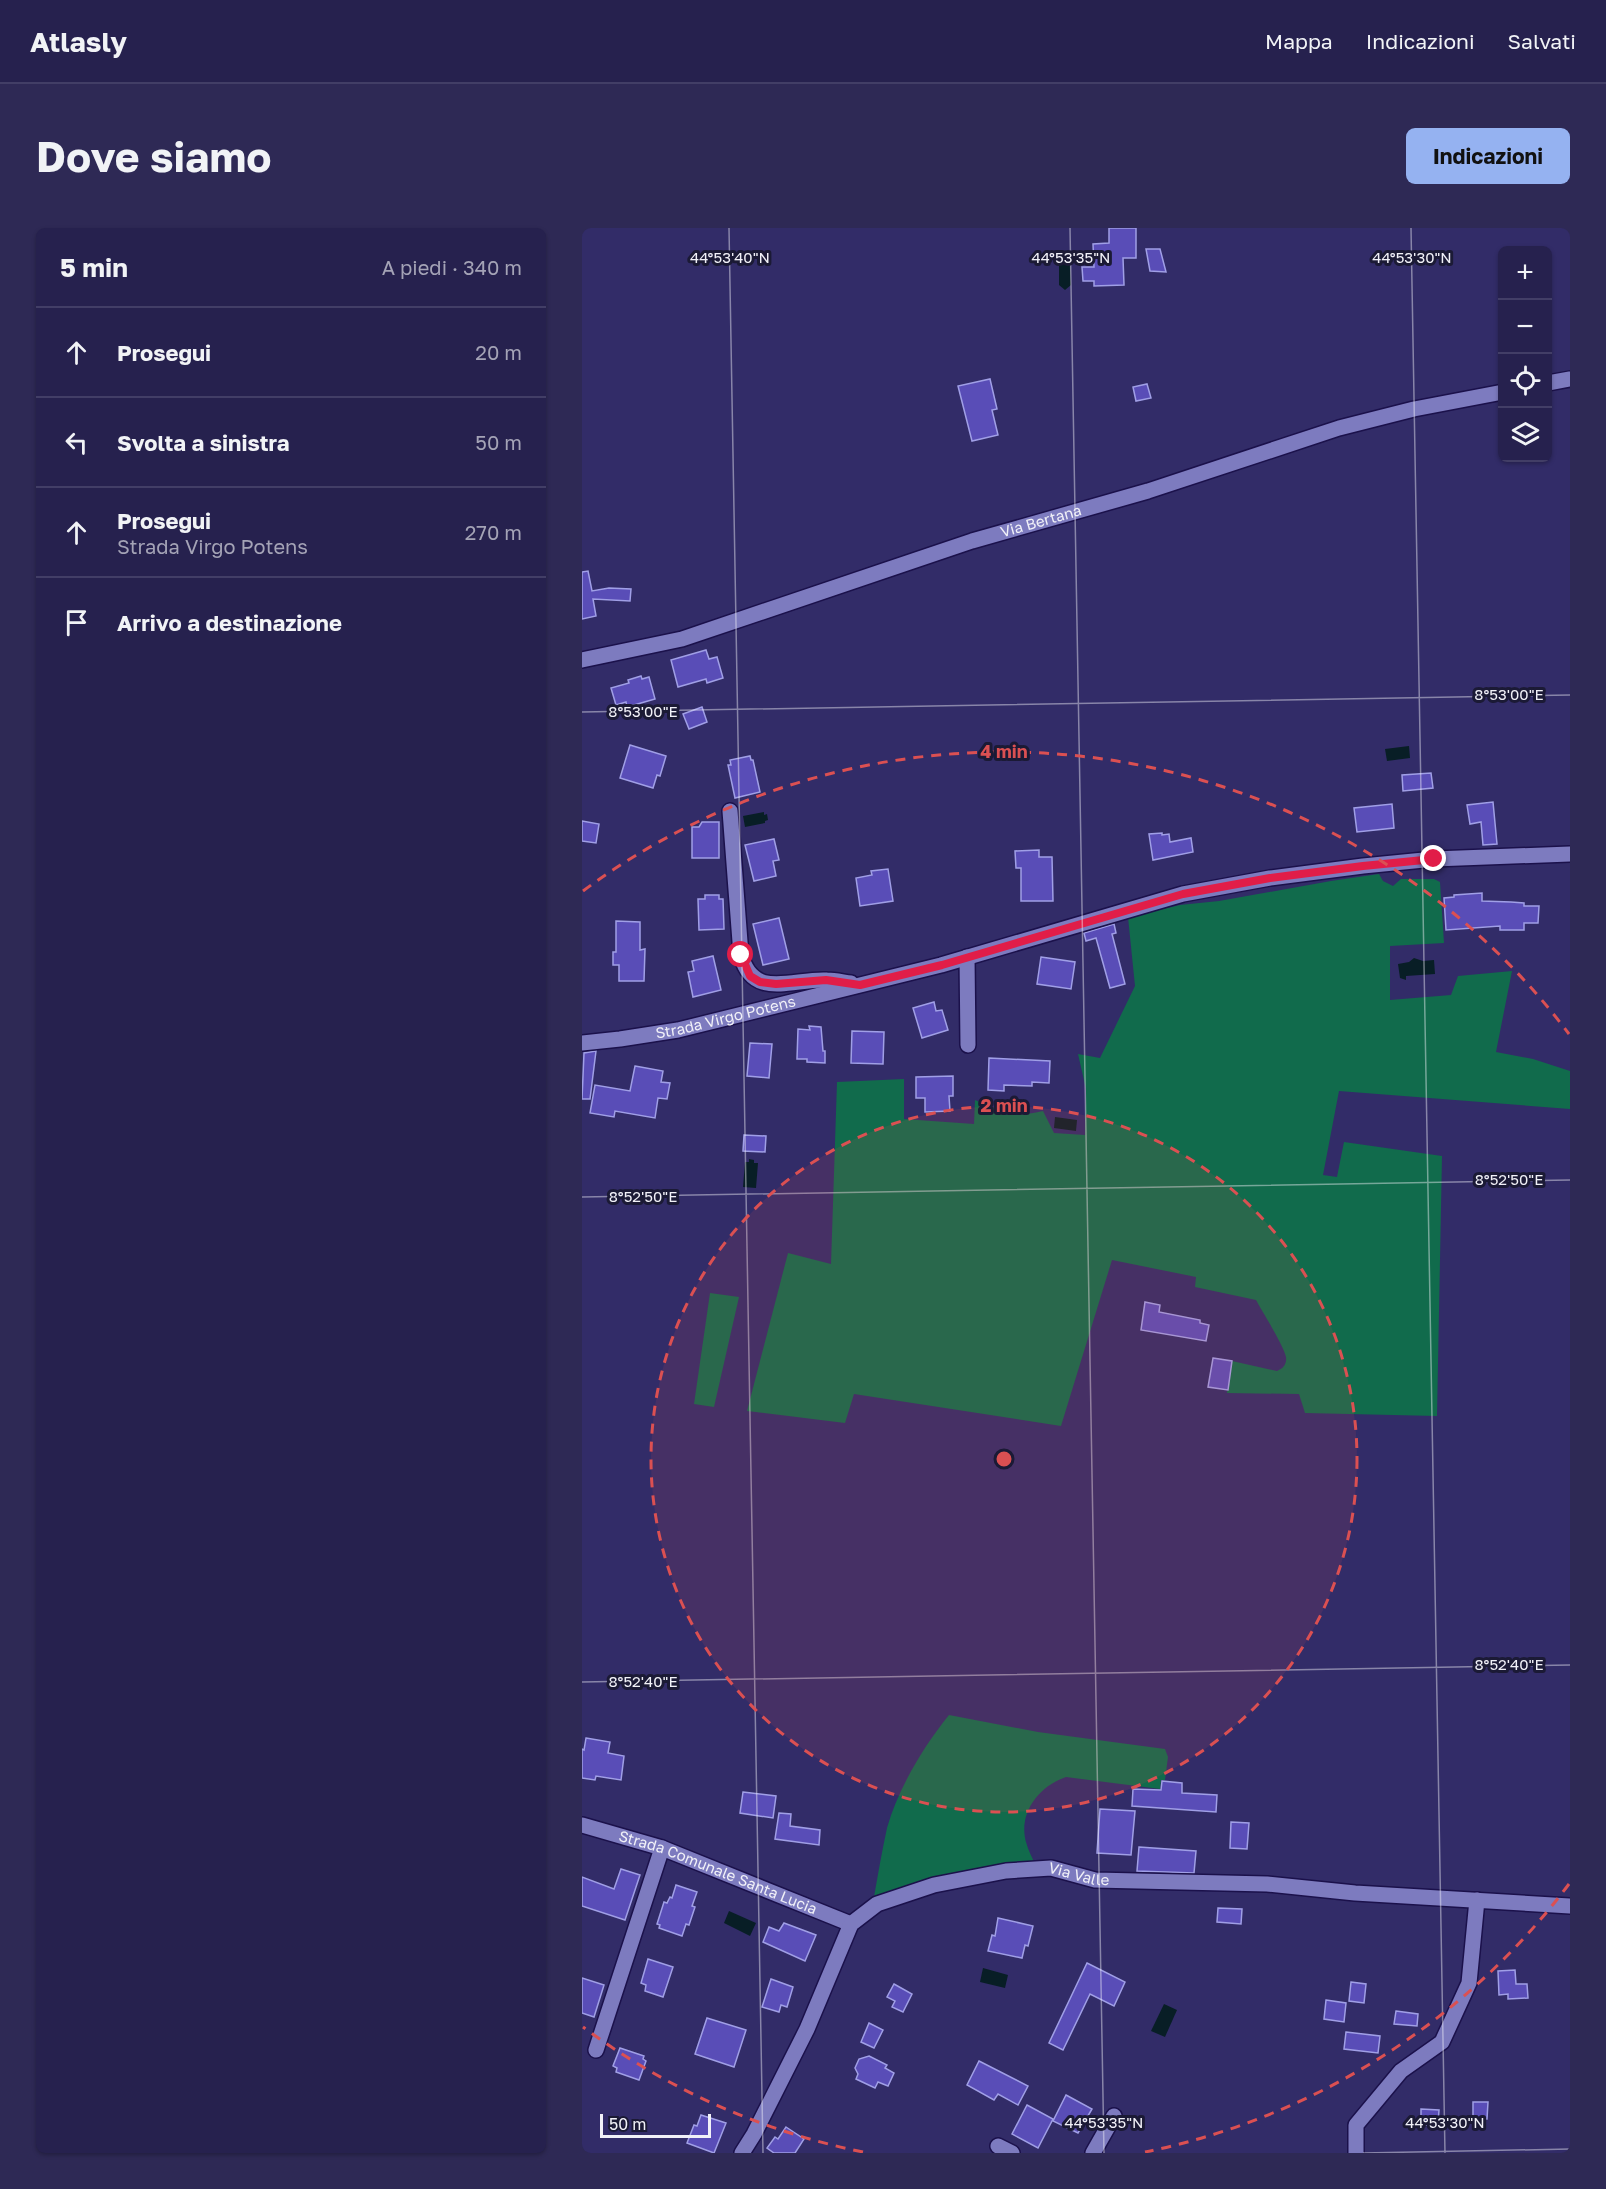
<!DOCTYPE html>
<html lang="it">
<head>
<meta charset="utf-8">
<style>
	body { margin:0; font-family:"Golos Text",sans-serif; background:#2e2955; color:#f1f3f6 }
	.controls { position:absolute; right:18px; top:18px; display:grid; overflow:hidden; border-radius:9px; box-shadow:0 2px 4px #0004 }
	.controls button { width:54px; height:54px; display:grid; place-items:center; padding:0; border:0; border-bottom:2px solid #423e66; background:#26214e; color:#f1f3f6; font:30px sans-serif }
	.scale { position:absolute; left:18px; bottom:15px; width:111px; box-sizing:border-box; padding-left:6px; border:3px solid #f1f1f8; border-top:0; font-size:16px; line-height:21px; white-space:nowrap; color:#f1f1f8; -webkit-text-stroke:4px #1b1a35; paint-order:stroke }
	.stop { position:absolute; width:18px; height:18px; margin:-14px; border:4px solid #e11d48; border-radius:50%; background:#fff }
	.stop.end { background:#e11d48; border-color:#fff; box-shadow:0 2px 6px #0008 }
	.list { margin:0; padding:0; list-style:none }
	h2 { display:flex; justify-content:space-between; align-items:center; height:78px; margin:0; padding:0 24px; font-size:26px }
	h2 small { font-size:20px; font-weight:400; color:#a4a3b6 }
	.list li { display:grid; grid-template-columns:39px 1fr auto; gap:18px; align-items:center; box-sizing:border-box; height:90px; padding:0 24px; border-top:2px solid #423e66 }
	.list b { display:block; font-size:22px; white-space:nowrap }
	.list p { margin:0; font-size:20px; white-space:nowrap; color:#a4a3b6 }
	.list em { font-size:20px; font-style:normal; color:#a4a3b6 }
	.icon { flex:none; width:33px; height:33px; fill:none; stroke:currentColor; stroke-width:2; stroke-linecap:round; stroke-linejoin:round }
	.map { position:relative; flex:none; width:988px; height:1925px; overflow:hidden; border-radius:9px }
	header { display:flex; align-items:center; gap:36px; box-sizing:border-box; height:84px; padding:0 30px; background:#26214e; border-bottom:2px solid #423e66 }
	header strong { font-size:28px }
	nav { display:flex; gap:33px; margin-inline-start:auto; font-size:21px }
	.intro { display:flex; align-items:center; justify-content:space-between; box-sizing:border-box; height:144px; padding:0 36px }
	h1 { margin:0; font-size:42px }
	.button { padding:15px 27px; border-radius:9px; background:#95b2f1; color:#111; font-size:21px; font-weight:700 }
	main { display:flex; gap:36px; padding:0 36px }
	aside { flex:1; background:#26214e; border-radius:9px; box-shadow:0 2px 4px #0004 }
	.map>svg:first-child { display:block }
</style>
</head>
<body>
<header>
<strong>Atlasly</strong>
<nav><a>Mappa</a><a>Indicazioni</a><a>Salvati</a></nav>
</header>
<div class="intro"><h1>Dove siamo</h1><a class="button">Indicazioni</a></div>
<main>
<aside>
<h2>5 min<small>A piedi · 340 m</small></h2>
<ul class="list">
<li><svg class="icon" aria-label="ahead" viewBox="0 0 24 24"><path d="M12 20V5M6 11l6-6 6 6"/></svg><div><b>Prosegui</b></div><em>20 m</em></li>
<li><svg class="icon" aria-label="left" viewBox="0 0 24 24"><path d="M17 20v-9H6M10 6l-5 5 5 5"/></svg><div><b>Svolta a sinistra</b></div><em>50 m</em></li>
<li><svg class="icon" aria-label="ahead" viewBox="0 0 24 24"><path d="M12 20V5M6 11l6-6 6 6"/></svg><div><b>Prosegui</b><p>Strada Virgo Potens</p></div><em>270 m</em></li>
<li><svg class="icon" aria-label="arrive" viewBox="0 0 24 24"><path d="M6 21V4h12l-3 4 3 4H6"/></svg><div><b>Arrivo a destinazione</b></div></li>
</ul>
</aside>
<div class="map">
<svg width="988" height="1925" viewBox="0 0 988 1925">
	<rect width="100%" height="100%" fill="#322c68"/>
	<g fill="#116b4c">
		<path d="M797,646L801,653L811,658L819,651H852L858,654L862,715L808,718V772L869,767L876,748L930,743L914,824L951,831L988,843V881L757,863L741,947L755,949L762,914L860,928L855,1188L723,1185L717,1166L645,1165L650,1133L695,1143C701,1141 705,1136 704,1129C701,1116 681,1085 674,1072L613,1059L614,1049L530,1032L479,1198L272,1166L263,1195L165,1183L206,1025L249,1036L255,854L322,851V891L392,896L393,872C419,883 432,890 461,883L472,905L503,907L504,861L496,826L518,830L553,758L546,689L598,677L637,673L749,653Z"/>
		<path d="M128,1065L157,1069L132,1179L112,1176Z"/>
		<path d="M367,1487L456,1504L583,1521L586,1529L583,1552H579L578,1561L484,1549C457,1558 436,1585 444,1614C446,1622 450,1629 453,1636H420L292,1669C296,1646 300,1623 305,1600C316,1561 341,1519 367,1487Z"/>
	</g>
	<g fill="#081e26">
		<path d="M477,35H488L489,57L483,62L477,57Z"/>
		<path d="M827,518L828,530L805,533L803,521Z"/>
		<path d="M182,584V587L185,586L186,592L183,593V595L163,599L161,588Z"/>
		<path d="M832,730L841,733L852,732L853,746L824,748V752L818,750L816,736L827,734Z"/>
		<path d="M473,889L495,892L494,903L472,900Z"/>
		<path d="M167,931L172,932V935H176L174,960L161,959L163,934H167Z"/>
		<path d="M147,1683L174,1695L168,1708L142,1695Z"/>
		<path d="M401,1740L426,1747L423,1760L398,1754Z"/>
		<path d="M582,1776L595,1782L583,1809L569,1803Z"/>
	</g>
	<g fill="#594db7" stroke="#a09fe6" stroke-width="1.5">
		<path d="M527,0H554V30H541L542,57L512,58V53H501L500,39H512L511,16L527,15Z"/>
		<path d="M564,21H578L584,44L568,43Z"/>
		<path d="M408,151L415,181L410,182L416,207L390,213L376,158Z"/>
		<path d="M565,156L569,170L554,173L551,159Z"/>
		<path d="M6,343L10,363L27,360L49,361L48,373L11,371L14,388L0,391V344Z"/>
		<path d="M124,422L127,431L135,429L141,450L125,455L124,451L96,459L89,432Z"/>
		<path d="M59,448L60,451L67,449L73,471L45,479L44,474L34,477L29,460L47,455L46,452Z"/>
		<path d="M120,479L125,494L107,501L101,486Z"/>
		<path d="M48,517L84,528L78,548L75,547L71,560L38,550Z"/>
		<path d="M168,528L169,532H171L178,564L153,570L146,537H149L148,532Z"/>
		<path d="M849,545L851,560L821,563L820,547Z"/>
		<path d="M911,574L915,616L901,617L899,594L888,596L885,577Z"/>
		<path d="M810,576L812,600L775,604L772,580Z"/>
		<path d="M0,593L17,596L14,615L0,613Z"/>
		<path d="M120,594H137V630H110V599H117Z"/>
		<path d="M580,605V607L587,606L588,614L609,610L611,624L571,632L567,606Z"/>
		<path d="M192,611L197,632L191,633L194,648L172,653L163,617Z"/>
		<path d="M457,622V629H470L471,673H439V640H434L433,623Z"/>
		<path d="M306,641L311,673L278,678L274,650L290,647L289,643Z"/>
		<path d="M900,665V673L929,674L942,675V678H957L956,695H942V702H918V698L864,702L862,670L872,669V667Z"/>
		<path d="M123,667H137V671H141L142,701L117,702L116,671H123Z"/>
		<path d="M197,690L207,731L181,737L171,696Z"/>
		<path d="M34,693L58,694V722L63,721L62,753H37V737H31V724H34Z"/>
		<path d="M532,696L534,705L530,706L543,756L528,760L514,710L504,713L502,705Z"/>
		<path d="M131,728L139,762L111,769L106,744L112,743L110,733Z"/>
		<path d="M459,729L493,734L489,761L455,756Z"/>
		<path d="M352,774L354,783L360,782L366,802L340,810L331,780Z"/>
		<path d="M227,798L239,799L241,823H243V835L225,834V831H215L216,801L228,802Z"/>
		<path d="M270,803L302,804L301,836L269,835Z"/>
		<path d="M168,815L190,816L187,850L165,848Z"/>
		<path d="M14,823L8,871H0L2,825Z"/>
		<path d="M407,830L468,833L467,855L450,854V858L422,857V863L406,862Z"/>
		<path d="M53,838L81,843L79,854L88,855L85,871L76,870L73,890L33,883L32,889L8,885L13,857L48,863Z"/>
		<path d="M371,848V868H367L368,883L343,884V870H334V849Z"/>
		<path d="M162,907L184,908L183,924L161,923Z"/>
		<path d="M563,1074L578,1077L577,1084L618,1092V1095L627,1097L624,1113L559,1102Z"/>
		<path d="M631,1130L650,1133L646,1162L626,1159Z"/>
		<path d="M4,1510L28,1514L26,1525L42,1528L39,1552L14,1548L13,1552L0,1550V1521L2,1522Z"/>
		<path d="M580,1553L600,1555V1565L635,1567L634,1584L550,1578L551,1561L579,1562Z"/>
		<path d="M161,1564L194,1568L191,1590L158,1585Z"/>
		<path d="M518,1581L553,1583L549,1627L515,1625Z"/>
		<path d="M197,1585L209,1586L208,1598L238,1602L237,1617L193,1611Z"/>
		<path d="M649,1594L667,1595L665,1621L648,1620Z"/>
		<path d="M557,1619L614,1623L612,1645L555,1643Z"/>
		<path d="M39,1641L58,1647L43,1692L0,1678V1649L32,1661Z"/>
		<path d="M94,1657L115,1664L110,1678L113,1679L107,1697L104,1696L100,1708L77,1700L78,1697L75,1696L82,1674L85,1675L88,1669L90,1670Z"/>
		<path d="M636,1680L660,1681L659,1696L635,1694Z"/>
		<path d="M416,1690L451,1698L446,1718L443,1717L440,1730L406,1723L410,1707L413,1708Z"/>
		<path d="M202,1695L234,1707L223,1733L181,1714L187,1699L197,1703Z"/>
		<path d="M66,1731L91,1739L81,1769L63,1763L64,1757L59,1755Z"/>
		<path d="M505,1735L543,1754L532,1778L508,1766L481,1822L467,1815Z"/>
		<path d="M933,1742L934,1756H945L946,1770L926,1771V1766L917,1767L916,1743Z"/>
		<path d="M0,1750L22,1757L12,1789L0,1785Z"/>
		<path d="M189,1751L211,1759L205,1779L199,1777L197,1784L180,1779Z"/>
		<path d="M769,1754L784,1756L782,1775L767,1773Z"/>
		<path d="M312,1756L330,1766L321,1784L310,1779L313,1773L305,1769Z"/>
		<path d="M744,1772L764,1775L762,1794L742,1791Z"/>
		<path d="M814,1783L836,1786L835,1798L812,1796Z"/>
		<path d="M125,1790L164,1802L152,1839L113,1826Z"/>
		<path d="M287,1795L301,1802L292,1820L279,1814Z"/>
		<path d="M764,1804L798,1808L796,1825L762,1821Z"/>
		<path d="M38,1820L62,1828L61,1831L64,1833L57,1852L34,1844L35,1840L31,1838Z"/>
		<path d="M287,1828L305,1837L303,1840L312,1845L306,1858L296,1854L293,1860L274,1851L276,1846L273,1840L277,1831Z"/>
		<path d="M397,1833L446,1858L436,1877L416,1866L412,1872L385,1857Z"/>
		<path d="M484,1867L510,1881L496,1905L471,1893Z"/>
		<path d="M891,1874H906L905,1891L891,1890Z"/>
		<path d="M445,1877L471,1891L456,1920L430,1906Z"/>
		<path d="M839,1881L857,1882L856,1897H839Z"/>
		<path d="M119,1887L144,1895L132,1925L105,1915L112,1897L115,1898Z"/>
		<path d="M204,1899L222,1911L213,1925H192L185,1920L193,1909L196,1911Z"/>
	</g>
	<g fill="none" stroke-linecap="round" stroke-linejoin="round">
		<defs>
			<g id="minor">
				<path d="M966,155L988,151"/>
				<path id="s1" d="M0,432L100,411L390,313L566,263L757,200L832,181L921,164"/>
				<path d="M148,583L159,727C171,773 211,750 245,752C253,752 261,754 269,755"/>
				<path d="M385,729L386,817"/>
				<path id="s2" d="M0,815L38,811L96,802L359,737L601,666L688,650L781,638L852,631L988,626"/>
				<path id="s3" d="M0,1597L80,1620L269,1696"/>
				<path d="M14,1822L80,1620"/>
				<path d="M416,1918L430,1925"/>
				<path id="s4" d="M160,1925L172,1906L225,1801L269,1696L295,1676L352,1657L424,1643L469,1640L513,1652L685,1656L773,1665L988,1678"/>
				<path d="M511,1925L532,1888"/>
				<path d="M774,1925V1897L819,1843L860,1814L887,1755L895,1672"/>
			</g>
		</defs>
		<use href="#minor" stroke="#1b114b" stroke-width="18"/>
		<use href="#minor" stroke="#7d7bbf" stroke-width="15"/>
	</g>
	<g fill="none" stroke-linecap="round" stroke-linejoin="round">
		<path stroke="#e11d48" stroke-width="8" d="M159,727L168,748L178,754L194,756L244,752L278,757L360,737L601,666L688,650L781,638L852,631"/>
	</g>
	<path fill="none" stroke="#f1f1f8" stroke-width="1.5" stroke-opacity="0.45" d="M147,0L181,1925M488,0L522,1925M829,0L863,1925M0,484L988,467M0,969L988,952M0,1454L988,1437M781,1925L988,1921"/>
	<circle cx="422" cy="1231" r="353" fill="#db5052" fill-opacity=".12"/>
	<g fill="none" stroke="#db5052" stroke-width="3" stroke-dasharray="10 8">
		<circle cx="422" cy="1231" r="353"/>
		<path d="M987 1656A707 707 0 0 1 563 1924M281 1924A707 707 0 0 1 1 1799M1 663A707 707 0 0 1 987 806"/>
	</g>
	<g text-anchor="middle" stroke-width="6" stroke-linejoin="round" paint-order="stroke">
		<g font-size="15" fill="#f1f1f8" stroke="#1b1a35">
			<text dy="5" stroke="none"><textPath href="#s1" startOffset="480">Via Bertana</textPath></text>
			<text dy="5" stroke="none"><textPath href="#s2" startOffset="146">Strada Virgo Potens</textPath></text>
			<text dy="5" stroke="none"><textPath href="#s3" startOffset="144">Strada Comunale Santa Lucia</textPath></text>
			<text dy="5" stroke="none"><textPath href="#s4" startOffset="494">Via Valle</textPath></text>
		</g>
	</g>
	<g font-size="15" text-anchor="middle" fill="#f1f1f8" stroke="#1b1a35" stroke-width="6" stroke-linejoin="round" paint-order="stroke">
		<text x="148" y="35">44°53'40"N</text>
		<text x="489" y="35">44°53'35"N</text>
		<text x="830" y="35">44°53'30"N</text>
		<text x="927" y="472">8°53'00"E</text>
		<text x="61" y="489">8°53'00"E</text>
		<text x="927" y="957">8°52'50"E</text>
		<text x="61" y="974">8°52'50"E</text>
		<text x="927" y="1442">8°52'40"E</text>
		<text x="61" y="1459">8°52'40"E</text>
		<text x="522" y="1900">44°53'35"N</text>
		<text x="863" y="1900">44°53'30"N</text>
	</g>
	<circle cx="422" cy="1231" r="9" fill="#db5052" stroke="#1b1a35" stroke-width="3"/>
	<g font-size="18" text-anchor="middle" font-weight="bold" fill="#db5052" stroke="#1b1a35" stroke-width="6" stroke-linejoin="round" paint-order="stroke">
		<text x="422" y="530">4 min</text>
		<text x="422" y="884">2 min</text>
	</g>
</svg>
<div class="controls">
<button>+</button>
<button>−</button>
<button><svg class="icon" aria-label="locate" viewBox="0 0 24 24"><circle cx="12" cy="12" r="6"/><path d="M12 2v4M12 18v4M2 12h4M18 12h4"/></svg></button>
<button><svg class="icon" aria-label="layers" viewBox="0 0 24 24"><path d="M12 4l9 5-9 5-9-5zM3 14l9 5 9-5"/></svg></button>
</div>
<div class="scale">50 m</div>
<div class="stop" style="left:159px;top:727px"></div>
<div class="stop end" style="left:852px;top:631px"></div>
</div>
</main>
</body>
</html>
